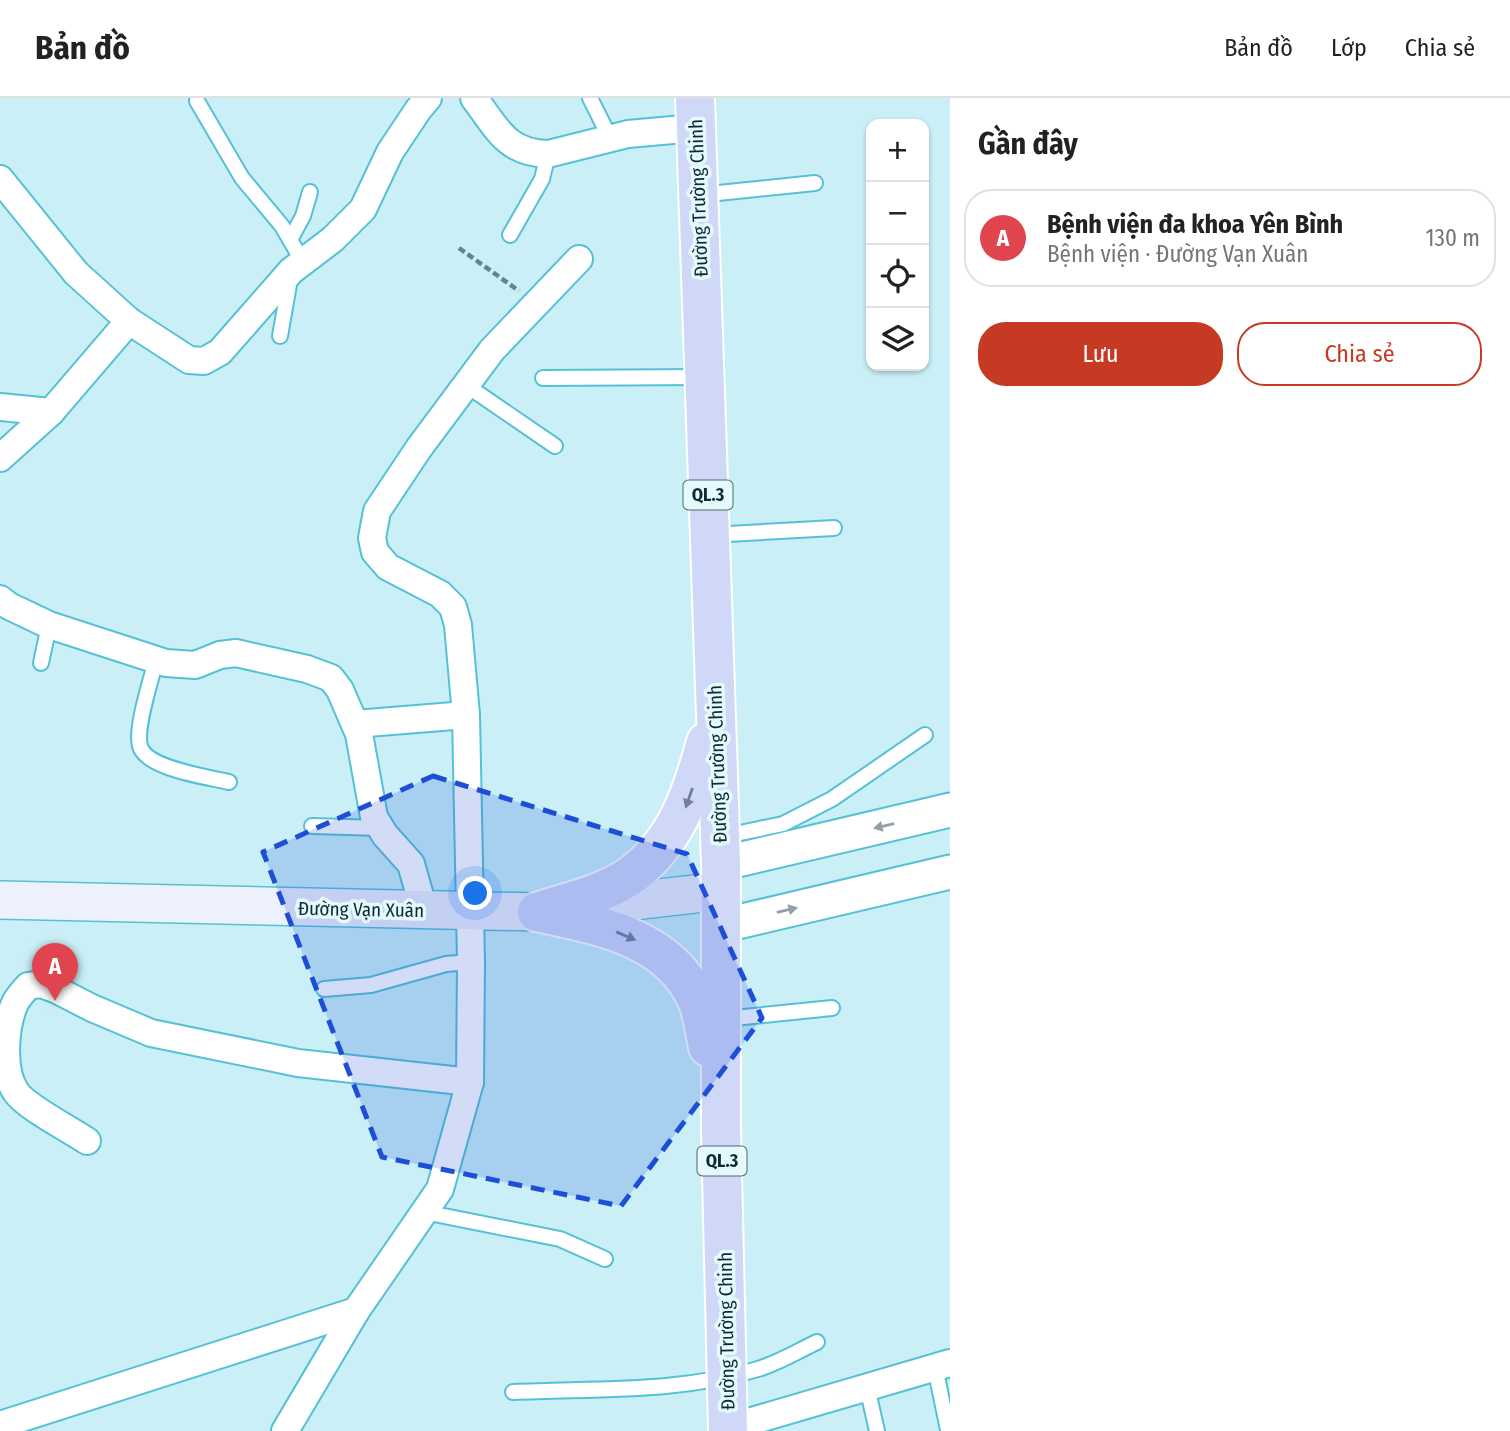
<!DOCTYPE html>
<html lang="vi">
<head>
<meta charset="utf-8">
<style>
	body { margin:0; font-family:"Fira Sans Condensed",sans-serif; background:#f2f2f2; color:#222 }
	.controls { position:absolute; right:21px; top:21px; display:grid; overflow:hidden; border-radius:14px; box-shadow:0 2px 5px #0004 }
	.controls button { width:63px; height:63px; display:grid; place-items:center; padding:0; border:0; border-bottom:2px solid #e0e0e0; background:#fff; color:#222; font:35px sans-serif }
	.you { position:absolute; left:476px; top:796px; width:24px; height:24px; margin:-18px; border:5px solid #fff; border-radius:50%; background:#1a73e8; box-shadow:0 0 0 10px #1a73e833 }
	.badge { display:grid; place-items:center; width:46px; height:46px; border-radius:50%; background:#c63a23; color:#fff; font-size:23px; font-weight:700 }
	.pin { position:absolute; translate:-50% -58px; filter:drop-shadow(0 2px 4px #0008) }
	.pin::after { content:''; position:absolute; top:37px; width:24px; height:21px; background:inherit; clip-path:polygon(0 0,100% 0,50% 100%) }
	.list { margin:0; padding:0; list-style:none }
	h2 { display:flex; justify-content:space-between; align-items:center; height:91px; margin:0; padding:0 28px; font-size:30px }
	h2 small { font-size:23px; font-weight:400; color:#767676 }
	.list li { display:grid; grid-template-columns:46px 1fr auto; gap:21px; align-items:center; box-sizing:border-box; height:98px; margin:0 14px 14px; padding:0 14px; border:2px solid #e0e0e0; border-radius:28px }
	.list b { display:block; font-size:26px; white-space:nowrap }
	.list p { margin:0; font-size:23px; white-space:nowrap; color:#767676 }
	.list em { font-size:23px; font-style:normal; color:#767676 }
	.actions { display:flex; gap:14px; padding:21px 28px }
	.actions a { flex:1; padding:16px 0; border:2px solid #c63a23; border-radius:28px; text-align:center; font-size:24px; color:#c63a23 }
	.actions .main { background:#c63a23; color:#fff }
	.icon { flex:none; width:38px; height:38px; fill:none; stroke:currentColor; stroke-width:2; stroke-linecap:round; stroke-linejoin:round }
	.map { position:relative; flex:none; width:950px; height:1333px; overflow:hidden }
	header { display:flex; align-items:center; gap:42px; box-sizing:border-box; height:98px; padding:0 35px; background:#fff; border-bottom:2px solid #e0e0e0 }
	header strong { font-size:33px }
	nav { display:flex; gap:38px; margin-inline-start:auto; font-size:24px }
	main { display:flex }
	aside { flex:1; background:#fff }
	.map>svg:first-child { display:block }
</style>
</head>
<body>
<header>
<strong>Bản đồ</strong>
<nav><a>Bản đồ</a><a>Lớp</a><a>Chia sẻ</a></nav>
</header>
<main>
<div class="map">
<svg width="950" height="1333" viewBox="0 0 950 1333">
	<rect width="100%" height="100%" fill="#caeff7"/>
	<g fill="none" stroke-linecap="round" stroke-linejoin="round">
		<defs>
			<g id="service">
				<path d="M590,0L610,40"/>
				<path d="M197,3L242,80L282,128L303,164"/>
				<path d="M699,97L815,85"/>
				<path d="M510,137L542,81L548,56"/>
				<path d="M290,142L303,118L310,94"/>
				<path d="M280,238L290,181"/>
				<path d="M543,280L702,279"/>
				<path d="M466,287L555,348"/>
				<path d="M710,437L834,430"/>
				<path d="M156,562C151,582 135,630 140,648C146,671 209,679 229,684"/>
				<path d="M41,565L49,527"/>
				<path d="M312,728L381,730"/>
				<path d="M721,739L783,726L832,701L925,637"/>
				<path d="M324,891L371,887L446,866L471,864"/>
				<path d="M724,921L832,910"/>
				<path d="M424,1114L560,1141L605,1161"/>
				<path d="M935,1269L948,1332"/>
				<path d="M867,1289L877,1333"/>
				<path d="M513,1294C595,1290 679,1295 758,1271C778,1265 798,1253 817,1244"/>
			</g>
			<g id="minor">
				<path d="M474,0C497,30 506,55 548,56L628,36L695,30"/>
				<path d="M0,81L76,175L129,223L189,262L204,263L220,254L291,173L333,141L363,111L390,54L418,12L428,0"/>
				<path d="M0,309L51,314"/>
				<path d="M0,360L51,314L129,223"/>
				<path d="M0,501L9,508L49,527L166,565L195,567L220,557L236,555L307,571L331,580L340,592L359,636L374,719L385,737L411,766L424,812"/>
				<path d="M355,626L466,617"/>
				<path d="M87,1043C71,1032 26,1009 16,994C1,972 5,928 15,905C18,899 24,893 28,888L41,886L55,891L92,910L151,935L298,965L470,984"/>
				<path d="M0,1327L356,1213"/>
				<path d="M728,1330L950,1265"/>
				<path d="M285,1333L356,1213L440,1091L470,984L471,864L466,617L458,527L453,509L440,496L388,469L375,454L372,440L377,413L419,350L492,252L579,161"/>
			</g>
			<g id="tertiary">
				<path d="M721,766L950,712"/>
				<path d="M721,828L950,774"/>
			</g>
			<path id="secondary" d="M0,802L537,814L721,793"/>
			<g id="trunk">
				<path d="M695,0L721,766V1031L728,1333"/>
				<path d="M537,814C596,827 669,838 697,902C703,916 705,934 708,949"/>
				<path d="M537,814C566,804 601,797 627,780C675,748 692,696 706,644"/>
			</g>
		</defs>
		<use href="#service" stroke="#56c1d6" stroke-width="18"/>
		<use href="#minor" stroke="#56c1d6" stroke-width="30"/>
		<use href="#tertiary" stroke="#56c1d6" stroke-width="37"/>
		<use href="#secondary" stroke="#56c1d6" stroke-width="40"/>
		<use href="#trunk" stroke="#fff" stroke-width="42"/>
		<path stroke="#62868e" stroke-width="4.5" stroke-dasharray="7 3.5" stroke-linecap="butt" d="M459,150L519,193"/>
		<use href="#service" stroke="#fff" stroke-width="14"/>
		<use href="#minor" stroke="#fff" stroke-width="26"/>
		<use href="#tertiary" stroke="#fff" stroke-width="33"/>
		<use href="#secondary" stroke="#edf1fc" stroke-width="37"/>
		<use href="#trunk" stroke="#d0d8f7" stroke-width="38"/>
	</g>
	<defs><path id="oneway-solid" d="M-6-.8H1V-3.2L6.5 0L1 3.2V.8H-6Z" transform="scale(1.75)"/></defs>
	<g fill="#6d8296">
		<use href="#oneway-solid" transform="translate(689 700) rotate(109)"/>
		<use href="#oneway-solid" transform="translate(626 838) rotate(23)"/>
	</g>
	<g fill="#91a0a4">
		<use href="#oneway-solid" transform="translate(884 728) rotate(167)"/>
		<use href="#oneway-solid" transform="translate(787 812) rotate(-13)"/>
	</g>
	<path fill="#1d4ed8" fill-opacity="0.2" stroke="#1d4ed8" stroke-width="5" stroke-dasharray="14 9" stroke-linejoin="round" d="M433,678L687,756L762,920L621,1108L382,1059L263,754Z"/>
	<g text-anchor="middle" stroke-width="7" stroke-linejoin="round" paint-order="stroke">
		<g fill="#e6f9fd" stroke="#4c6a70" stroke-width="2">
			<rect x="683.5" y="382.5" width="49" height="29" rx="5"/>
			<rect x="697.5" y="1048.5" width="49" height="29" rx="5"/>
		</g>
		<g font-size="18" font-weight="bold" fill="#0a2d34">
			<text x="708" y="403">QL.3</text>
			<text x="722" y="1069">QL.3</text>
		</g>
		<g font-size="19" fill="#0a2d34" stroke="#e6f9fd">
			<text transform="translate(698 100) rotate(-92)" y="7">Đường Trường Chinh</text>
			<text transform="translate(717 666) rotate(-92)" y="7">Đường Trường Chinh</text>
			<text transform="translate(361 811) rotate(1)" y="7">Đường Vạn Xuân</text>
			<text transform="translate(726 1233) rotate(-91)" y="7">Đường Trường Chinh</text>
		</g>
	</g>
</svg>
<div class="controls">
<button>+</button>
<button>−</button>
<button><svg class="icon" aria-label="locate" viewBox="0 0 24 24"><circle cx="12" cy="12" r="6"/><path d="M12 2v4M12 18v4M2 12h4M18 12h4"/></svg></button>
<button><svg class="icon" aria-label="layers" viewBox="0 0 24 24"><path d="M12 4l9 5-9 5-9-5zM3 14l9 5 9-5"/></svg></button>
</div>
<div class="you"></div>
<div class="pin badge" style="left:55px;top:903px;background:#e0444e">A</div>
</div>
<aside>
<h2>Gần đây<small></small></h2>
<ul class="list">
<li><span class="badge" style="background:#e0444e">A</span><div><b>Bệnh viện đa khoa Yên Bình</b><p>Bệnh viện · Đường Vạn Xuân</p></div><em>130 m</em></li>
</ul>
<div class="actions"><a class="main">Lưu</a><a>Chia sẻ</a></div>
</aside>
</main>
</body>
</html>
